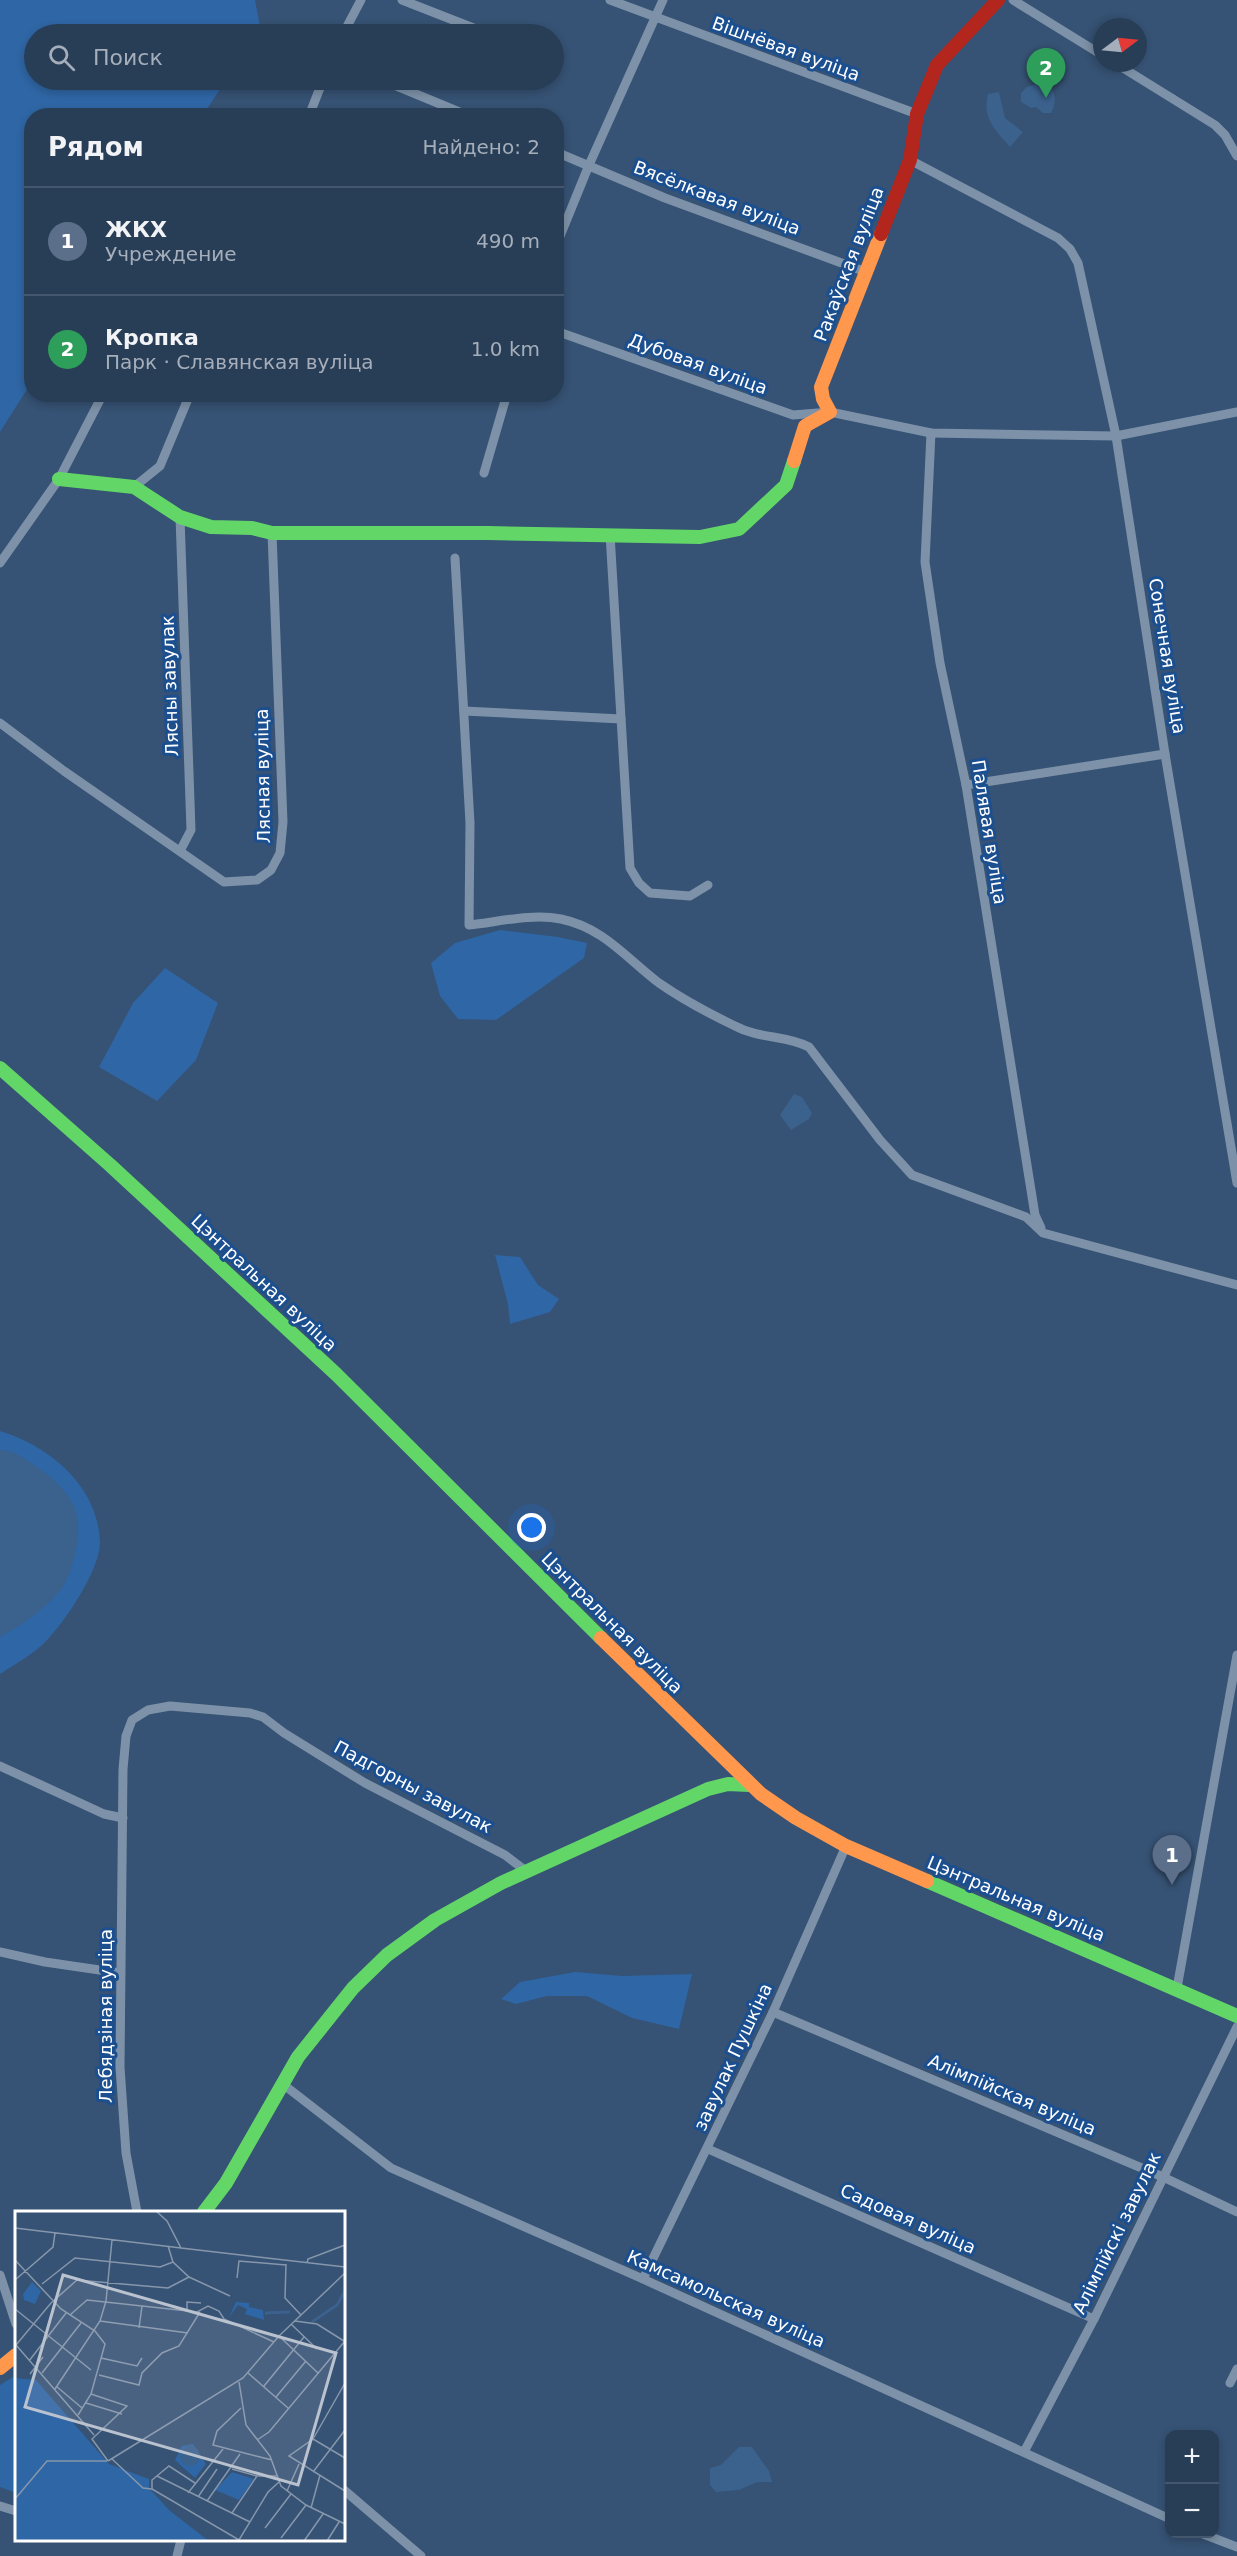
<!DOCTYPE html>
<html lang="ru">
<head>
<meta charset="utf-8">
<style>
	body { margin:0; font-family:"DejaVu Sans",sans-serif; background:#344961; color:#f1f3f6 }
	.controls { position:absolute; right:18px; bottom:18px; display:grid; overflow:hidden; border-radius:12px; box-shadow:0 3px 9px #0003 }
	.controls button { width:54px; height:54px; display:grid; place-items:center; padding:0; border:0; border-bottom:2px solid #44576d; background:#283e57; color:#f1f3f6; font:30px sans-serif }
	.compass { position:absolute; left:1093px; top:18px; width:54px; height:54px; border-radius:50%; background:#283e57; box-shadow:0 3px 9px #0003; rotate:74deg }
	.you { position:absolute; left:532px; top:1528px; width:21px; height:21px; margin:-15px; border:4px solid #fff; border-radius:50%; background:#1a73e8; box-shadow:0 0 0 9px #1a73e833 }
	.badge { display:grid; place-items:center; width:39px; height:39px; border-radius:50%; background:#8abfa5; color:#fff; font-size:20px; font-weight:700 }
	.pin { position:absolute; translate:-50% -50px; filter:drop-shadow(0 2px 3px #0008) }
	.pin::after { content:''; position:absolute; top:32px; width:21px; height:18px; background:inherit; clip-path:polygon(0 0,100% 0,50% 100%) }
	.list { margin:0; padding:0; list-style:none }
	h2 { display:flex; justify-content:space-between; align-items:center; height:78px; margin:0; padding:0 24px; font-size:26px }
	h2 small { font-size:20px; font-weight:400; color:#a5aeba }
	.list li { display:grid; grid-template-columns:39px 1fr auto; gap:18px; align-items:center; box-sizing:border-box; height:108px; padding:0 24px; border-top:2px solid #44576d }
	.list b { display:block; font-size:22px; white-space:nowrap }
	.list p { margin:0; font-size:20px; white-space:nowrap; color:#a5aeba }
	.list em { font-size:20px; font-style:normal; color:#a5aeba }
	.icon { flex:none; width:33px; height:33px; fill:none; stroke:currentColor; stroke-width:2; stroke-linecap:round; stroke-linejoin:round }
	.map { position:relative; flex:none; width:1237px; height:2556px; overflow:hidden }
	.search { position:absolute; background:#283e57; box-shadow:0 3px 9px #0003; left:24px; top:24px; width:540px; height:66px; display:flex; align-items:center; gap:15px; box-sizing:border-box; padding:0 21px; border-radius:33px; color:#a5aeba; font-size:22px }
	.panel { position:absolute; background:#283e57; box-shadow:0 3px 9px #0003; left:24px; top:108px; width:540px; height:294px; border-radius:24px }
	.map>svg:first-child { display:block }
</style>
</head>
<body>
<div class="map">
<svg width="1237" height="2556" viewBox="0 0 1237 2556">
	<rect width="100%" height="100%" fill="#365274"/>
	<g fill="#2f66a5">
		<path d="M0,0H255L260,26L254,34H34V80H226L203,115L32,116L31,383L0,432Z"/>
		<path d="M500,930L558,937L587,943L584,958L496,1020L458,1019L440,996L431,963L455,943Z"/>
		<path d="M165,968L218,1003L196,1060L157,1101L99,1067L133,1003Z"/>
		<path d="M495,1255L520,1257L538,1285L559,1299L550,1312L510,1324L508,1304Z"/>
		<path d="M0,1431C50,1446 99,1487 100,1543C100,1569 66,1620 48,1639C36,1653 15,1664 0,1674Z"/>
		<path d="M575,1972L622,1976L692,1974L679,2029L632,2018L587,1996H547L516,2004L501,1999L520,1982Z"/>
		<path d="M16,2375V2493L0,2487V2385Z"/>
	</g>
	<g fill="#3b618d">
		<path d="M1040,83L1051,87C1056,96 1056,103 1051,113H1043L1036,107L1031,108L1021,102V93L1027,87Z"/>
		<path d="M999,92L1005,118L1023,132L1010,147C995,130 982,118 988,94Z"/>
		<path d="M794,1094L802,1097L812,1113L809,1119L791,1130L780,1115Z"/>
		<path d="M0,1450C15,1450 29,1462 41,1470C54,1479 72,1496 76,1512C82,1533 74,1570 62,1588C48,1607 21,1626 0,1637Z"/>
		<path d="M739,2447H752L769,2471L772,2482H757L739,2490L716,2492L710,2485V2468L721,2465Z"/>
	</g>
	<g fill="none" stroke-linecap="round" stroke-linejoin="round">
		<g stroke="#7d92a8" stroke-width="9">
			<path d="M402,0L476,29"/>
			<path d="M610,0L917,114"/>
			<path d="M1013,0L1102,55"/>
			<path d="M343,34L361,0"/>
			<path d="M1115,63L1215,125L1225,135L1237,156"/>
			<path d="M382,80L469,116"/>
			<path d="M309,116L323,80"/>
			<path d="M556,152L665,198L866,272"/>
			<path d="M910,160L1058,238L1070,249L1078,263L1116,436L1165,754L1237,1183"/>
			<path d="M556,246L589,165L663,0"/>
			<path d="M556,331L793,415L830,412L931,433L1116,436L1237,412"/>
			<path d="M931,433L925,562L940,663L966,785L1035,1215L1041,1228"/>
			<path d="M484,473L507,394"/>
			<path d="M134,487L160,466L190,394"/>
			<path d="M180,517L191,830L180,851"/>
			<path d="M610,534L630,868L639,883L650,893L690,896L708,885"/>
			<path d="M455,558L470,823L469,925C498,922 532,913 561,919C604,928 626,958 659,983C682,999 710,1014 735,1026C759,1039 786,1035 809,1047L880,1140L912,1175L1026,1217L1043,1233L1237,1285"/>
			<path d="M0,563L59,479L103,394"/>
			<path d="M464,711L621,719"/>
			<path d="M0,723L64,771L224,882L257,880L271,870L280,853L283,822L272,533"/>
			<path d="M966,785L1165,754"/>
			<path d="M0,1766L104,1814L123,1818"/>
			<path d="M0,1952L45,1962L120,1973"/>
			<path d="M1177,1988L1237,1655"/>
			<path d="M773,2012L1163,2177L1237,2212"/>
			<path d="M284,2085L391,2168L643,2279L1170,2519"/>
			<path d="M708,2149L1094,2319"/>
			<path d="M137,2212L126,2153L120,2067L123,1769L126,1736L132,1720L148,1710L170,1706L250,1713L263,1717L284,1733L365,1783L505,1855L526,1871"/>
			<path d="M0,2275L16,2324"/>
			<path d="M643,2279L773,2012L846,1846"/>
			<path d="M1230,2383L1237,2369"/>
			<path d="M1024,2452L1094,2319L1237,2027"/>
			<path d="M344,2490L421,2556"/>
			<path d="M0,2506L16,2511"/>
			<path d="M1203,2534L1237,2547"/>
			<path d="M177,2556L181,2540"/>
		</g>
		<g stroke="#63d668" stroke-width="14">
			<path d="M59,479L134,487L180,517L211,527L252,528L272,533H488L700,537L739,529L786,485L794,461"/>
			<path d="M0,1068L110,1165L336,1374L601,1638"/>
			<path d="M927,1881L1237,2016"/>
			<path d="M204,2212L226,2183L298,2057L353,1988L387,1955L435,1920L501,1883L708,1789L728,1784L749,1785"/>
		</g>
		<g stroke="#ff974d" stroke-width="14">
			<path d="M794,461L805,426L830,412L823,399L821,387L881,234"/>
			<path d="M601,1638L761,1794L796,1818L846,1846L927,1881"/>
			<path d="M0,2368L16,2355"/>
		</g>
		<path stroke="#b3261e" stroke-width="14" d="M881,234L910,160L917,114L937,65L998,0"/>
	</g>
	<g text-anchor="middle" stroke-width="6" stroke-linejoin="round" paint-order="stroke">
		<g font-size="18" fill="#fff" stroke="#1b4f8f">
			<text transform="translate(786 49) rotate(20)" y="6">Вішнёвая вуліца</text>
			<text transform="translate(717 198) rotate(21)" y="6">Вясёлкавая вуліца</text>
			<text transform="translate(849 264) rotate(-69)" y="6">Ракаўская вуліца</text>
			<text transform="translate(698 364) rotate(20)" y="6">Дубовая вуліца</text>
			<text transform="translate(1167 656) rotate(81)" y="6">Сонечная вуліца</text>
			<text transform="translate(170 686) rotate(-92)" y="6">Лясны завулак</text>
			<text transform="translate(263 776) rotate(-91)" y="6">Лясная вуліца</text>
			<text transform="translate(989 832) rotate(81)" y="6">Палявая вуліца</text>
			<text transform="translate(264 1283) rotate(43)" y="6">Цэнтральная вуліца</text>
			<text transform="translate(612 1623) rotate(45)" y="6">Цэнтральная вуліца</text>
			<text transform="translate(413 1787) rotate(28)" y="6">Падгорны завулак</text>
			<text transform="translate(1016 1899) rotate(23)" y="6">Цэнтральная вуліца</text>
			<text transform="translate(106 2016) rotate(-90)" y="6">Лебядзіная вуліца</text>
			<text transform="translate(733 2057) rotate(-65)" y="6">завулак Пушкіна</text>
			<text transform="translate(1012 2095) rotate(23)" y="6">Алімпійская вуліца</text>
			<text transform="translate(908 2219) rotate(24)" y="6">Садовая вуліца</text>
			<text transform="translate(1117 2233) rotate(-64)" y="6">Алімпійскі завулак</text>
			<text transform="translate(726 2299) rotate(24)" y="6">Камсамольская вуліца</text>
		</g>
	</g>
	<g transform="translate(15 2211)">
		<rect width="330" height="330" fill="#365274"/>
		<path d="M17,71L26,80L20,93L9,89L8,83ZM221,91L234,92V96L248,99L249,109L230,103L232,98L223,94L213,108ZM0,167L21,169L94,253L134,268V277L154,299L194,330H0ZM178,233L191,253L180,267L160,249L167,235ZM217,261L239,268L224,289L200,279Z" fill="#2f66a5"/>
		<path d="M165 245a10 10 0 1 1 20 0a10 10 0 1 1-20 0Z" fill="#3b618d"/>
		<path fill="none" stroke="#3b618d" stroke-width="3" d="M250,102L275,101M297,111L322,94L330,80"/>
		<path fill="none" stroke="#8697ac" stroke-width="1.5" d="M141,0L152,10L166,37L330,56M0,17L166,37M153,35L158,51L174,66L215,85M0,49L46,98L80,120L90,133L76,183L63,204M292,52L293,48L330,34M271,53L270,87L286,104M222,67L224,50L271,54M0,69L38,36L40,22M27,73L60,47L145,56L158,51M0,98L76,159M172,100V91L186,92M55,104L72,89L182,101L193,95L204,100L209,108L259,131M85,110L173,122M280,110L302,113L329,130M276,113L302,138M124,117L127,95M264,125L303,162M1,134L36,92L62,69L153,77L174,66M1,134L79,224M86,147L122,155L127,147M14,150L51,102M27,162L66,112M233,162L273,197M15,163L28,146M84,164L124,174L127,162L147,142L164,135L185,101M224,171L231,214L255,245L266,275L291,294L330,313M330,172L298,228L274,245L330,280M41,175L67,197M249,175L289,126M40,178L85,110L91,90L97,29M76,183L112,195L77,228L93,250M261,186L291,150M71,192L107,203M226,197L202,220L198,234L257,249M298,228L330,247M242,229L254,221L330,130M97,248L128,277L137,278M93,250L228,167L264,125L330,62M217,258L242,265H262M298,261L330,219M142,265L235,311M180,272L154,255L137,269V278L224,329L253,281L264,271M272,280L284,253M173,282L208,238M183,286L202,258M0,288L32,250H92M192,290L225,243M296,297L305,264M217,302L242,265M250,317L276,283M266,327L291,294M289,330L308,303M312,330L324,311"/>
		<path fill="#b9c2ce" fill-opacity="0.15" stroke="#b9c2ce" stroke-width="3" d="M48,64L321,142L283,274L10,196Z"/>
		<rect width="330" height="330" fill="none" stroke="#fff" stroke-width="3"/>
	</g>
</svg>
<div class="controls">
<button>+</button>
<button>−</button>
</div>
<svg class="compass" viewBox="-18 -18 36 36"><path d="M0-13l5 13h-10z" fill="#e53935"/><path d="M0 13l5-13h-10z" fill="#a5aeba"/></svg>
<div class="you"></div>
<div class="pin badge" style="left:1172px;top:1885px;background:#5c6f8a">1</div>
<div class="pin badge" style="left:1046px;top:98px;background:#2e9e5b">2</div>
<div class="search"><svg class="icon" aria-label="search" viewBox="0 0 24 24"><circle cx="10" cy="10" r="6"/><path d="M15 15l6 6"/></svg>Поиск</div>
<section class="panel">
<h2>Рядом<small>Найдено: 2</small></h2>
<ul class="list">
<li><span class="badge" style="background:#5c6f8a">1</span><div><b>ЖКХ</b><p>Учреждение</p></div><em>490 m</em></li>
<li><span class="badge" style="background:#2e9e5b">2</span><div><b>Кропка</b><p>Парк · Славянская вуліца</p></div><em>1.0 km</em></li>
</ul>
</section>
</div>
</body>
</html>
